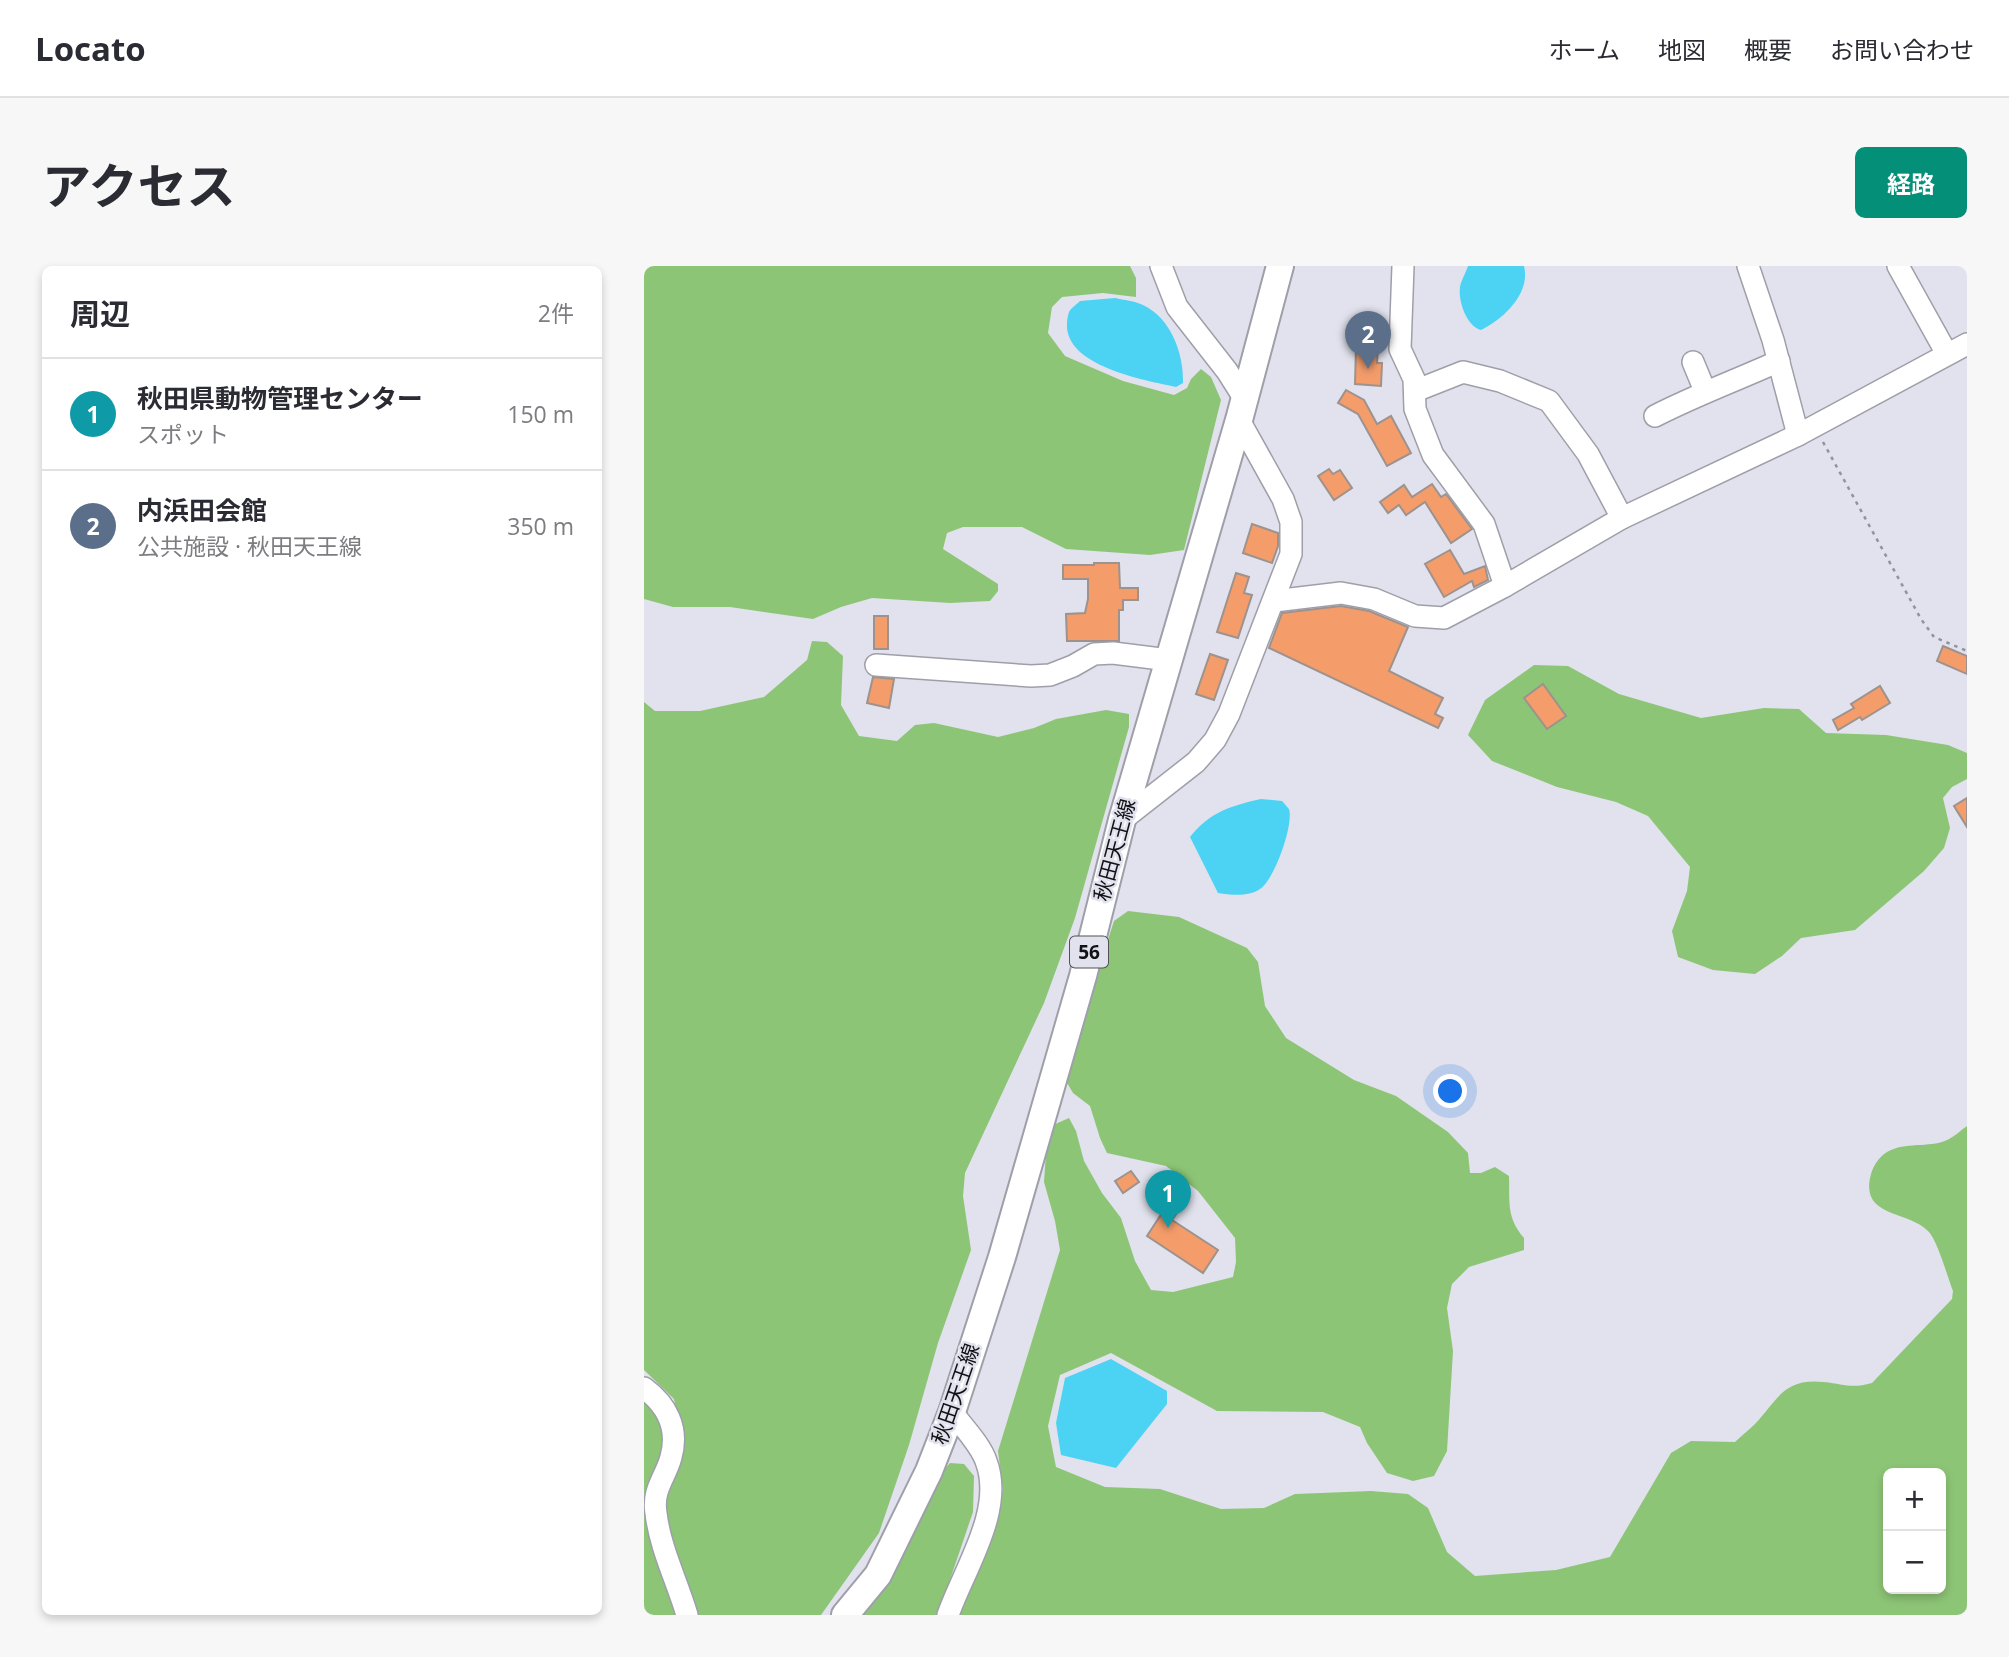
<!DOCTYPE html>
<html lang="ja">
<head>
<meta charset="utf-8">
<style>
	body { margin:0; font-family:"Open Sans","Noto Sans JP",sans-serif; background:#f7f7f7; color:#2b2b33 }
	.controls { position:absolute; right:21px; bottom:21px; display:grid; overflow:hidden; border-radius:10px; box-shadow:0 4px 10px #0003 }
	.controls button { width:63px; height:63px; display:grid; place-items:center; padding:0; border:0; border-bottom:2px solid #e1e1e2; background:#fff; color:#2b2b33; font:35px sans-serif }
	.you { position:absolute; left:807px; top:826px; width:24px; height:24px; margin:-18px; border:5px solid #fff; border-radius:50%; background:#1a73e8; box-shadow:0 0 0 10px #1a73e833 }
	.badge { display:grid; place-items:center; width:46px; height:46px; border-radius:50%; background:#048f79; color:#fff; font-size:23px; font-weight:700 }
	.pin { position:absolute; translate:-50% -58px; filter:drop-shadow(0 2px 4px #0008) }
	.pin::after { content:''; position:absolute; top:37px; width:24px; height:21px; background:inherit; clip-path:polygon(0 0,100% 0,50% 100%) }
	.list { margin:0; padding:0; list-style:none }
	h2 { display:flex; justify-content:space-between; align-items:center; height:91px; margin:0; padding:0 28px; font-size:30px }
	h2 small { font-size:23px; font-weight:400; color:#7c7c81 }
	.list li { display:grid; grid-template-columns:46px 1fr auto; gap:21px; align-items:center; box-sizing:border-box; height:112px; padding:0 28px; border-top:2px solid #e1e1e2 }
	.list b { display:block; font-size:26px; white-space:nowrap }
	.list p { margin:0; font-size:23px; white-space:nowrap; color:#7c7c81 }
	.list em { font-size:23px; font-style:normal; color:#7c7c81 }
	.map { position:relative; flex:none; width:1323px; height:1349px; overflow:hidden; border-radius:10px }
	header { display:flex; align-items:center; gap:42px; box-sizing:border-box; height:98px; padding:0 35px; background:#fff; border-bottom:2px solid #e1e1e2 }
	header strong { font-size:33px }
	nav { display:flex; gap:38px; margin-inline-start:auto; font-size:24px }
	.intro { display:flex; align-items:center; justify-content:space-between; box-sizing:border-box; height:168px; padding:0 42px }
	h1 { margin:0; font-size:49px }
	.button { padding:18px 32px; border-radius:10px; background:#048f79; color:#fff; font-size:24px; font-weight:700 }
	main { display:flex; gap:42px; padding:0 42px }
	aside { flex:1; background:#fff; border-radius:10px; box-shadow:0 4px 10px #0003 }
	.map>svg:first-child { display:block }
</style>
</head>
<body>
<header>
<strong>Locato</strong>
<nav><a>ホーム</a><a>地図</a><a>概要</a><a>お問い合わせ</a></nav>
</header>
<div class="intro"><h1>アクセス</h1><a class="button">経路</a></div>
<main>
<aside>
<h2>周辺<small>2件</small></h2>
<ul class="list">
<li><span class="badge" style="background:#0f9aa8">1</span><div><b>秋田県動物管理センター</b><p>スポット</p></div><em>150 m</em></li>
<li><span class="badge" style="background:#5c6f8a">2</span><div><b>内浜田会館</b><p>公共施設 · 秋田天王線</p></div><em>350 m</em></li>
</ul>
</aside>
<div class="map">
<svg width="1323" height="1349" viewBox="0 0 1323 1349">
	<rect width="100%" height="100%" fill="#e1e2ed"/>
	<g fill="#8dc576" fill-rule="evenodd">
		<path d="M0,0H486L492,12V31L459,27L418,31L408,41L404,67L421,90L479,115L530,129L543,122L547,113L557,103L567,111L577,134L540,284L506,289L422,283L378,261H319L303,267L299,283L354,318V325L346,335L306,337L228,332L197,341L169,353L86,341H29L0,333Z"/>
		<path d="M168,375L183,376L199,390L197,439L215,470L253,475L271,459L290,457L354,471L390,462L412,453L462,444L485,448V461L431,652L400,737L321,907L319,930L327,984L294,1077L265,1179L235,1267L177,1349H53L23,1256V1225L38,1189V1170L30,1133L0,1104V436L11,445H56L120,431L163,394Z"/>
		<path d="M890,399L924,400L975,428L1057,452L1120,442L1155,443L1182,467L1242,469L1304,479L1323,487V513L1308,521L1299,532L1306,562L1300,582L1280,605L1211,664L1157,672L1138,690L1111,708L1069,704L1034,691L1028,665L1043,625L1046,601L1004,550L972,536L913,521L848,495L824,469L841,434Z"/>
		<path d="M484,645L535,651L603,682L614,696L621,740L642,772L710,814L752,830L804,866L824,887L826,907H837L851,901L865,910C866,936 862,951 880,972V984L825,1001L808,1018L803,1042L809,1085L803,1185L790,1210L769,1215L743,1207L723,1177L716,1161L679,1146L573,1145L467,1087L416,1109L404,1160L412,1201L461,1221L516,1223L577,1243L620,1242L651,1228L727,1225L764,1228L784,1242L803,1286L831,1310L912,1304L966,1291L1027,1187L1047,1175L1091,1176C1097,1170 1105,1164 1111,1158C1135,1132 1140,1112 1180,1116C1200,1118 1207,1123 1228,1117L1308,1033L1309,1025C1303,1010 1294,975 1284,965C1263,944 1215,952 1227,908C1230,898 1237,888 1247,884C1265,876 1289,882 1305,873C1311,870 1317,864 1323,860V1349H312L349,1258L359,1224L354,1185L416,984L411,955L400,916L402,887L409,859L425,852L432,865L440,895L458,927L477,952L491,995L507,1024L529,1026L589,1011L592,996L591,972L554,925L522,900L463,887L456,872L446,840L429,827L422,815L439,750L470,655ZM1244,1207H1297V1323H1244Z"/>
		<path d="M0,1131L4,1133L25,1169L19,1189L0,1229Z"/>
		<path d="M306,1197L320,1198L330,1210L329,1246L294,1349H213L295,1209Z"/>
		<path d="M0,1243L8,1283L35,1337L37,1349H0Z"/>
	</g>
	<g fill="#4cd3f4">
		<path d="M824,0H880C887,27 860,53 837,64C823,60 814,36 816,21C817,15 822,6 824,0Z"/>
		<path d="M471,32C480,34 491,35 499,39C527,52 540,88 539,117L532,121C500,114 420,100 423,57C423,54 424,49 425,46C427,42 433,38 436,35Z"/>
		<path d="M617,533L638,535C639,536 644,542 645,543C650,559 630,614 616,623C605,631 587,629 574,627L546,571C566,546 586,540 617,533Z"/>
		<path d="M467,1093L523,1125V1138L472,1202L417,1189L412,1157L421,1112Z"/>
	</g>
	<g fill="#f49d6b" stroke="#9d928d" stroke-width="2">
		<path d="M712,81L734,82L733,97H738L737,120L711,118Z"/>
		<path d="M702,124L720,134L733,158L747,150L767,187L743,200L714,148L694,137Z"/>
		<path d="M685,203L689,208L696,204L708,222L690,234L674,210Z"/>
		<path d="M788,218L797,231L802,228L828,263L807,277L781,236L762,249L755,239L744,247L736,236L760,219L768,231Z"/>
		<path d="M608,258L634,267V280L628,297L599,287Z"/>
		<path d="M806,284L820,308L841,300L844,314L830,321L828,315L800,331L781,298Z"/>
		<path d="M450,297H475L476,322H494V334H479V344H475V375H423L422,348L441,347L444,333V313H419V299H450Z"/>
		<path d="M592,307L605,311L600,327L608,329L594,372L573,366Z"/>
		<path d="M697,340L725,345L764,361L745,405L799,432L791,448L799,452L794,462L625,382L638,347Z"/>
		<rect x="230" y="350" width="14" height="33"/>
		<path d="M1299,380L1323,390V408L1293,395Z"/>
		<path d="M566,388L584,394L570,434L552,428Z"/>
		<path d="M229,411L250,413L245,442L223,437Z"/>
		<path d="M899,418L922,450L903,463L880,432Z"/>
		<path d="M1236,420L1246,437L1218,454L1216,451L1194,464L1189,454L1210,442L1207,438Z"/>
		<path d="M1323,532V561L1310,540Z"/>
		<path d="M487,905L495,916L479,927L471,915Z"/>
		<path d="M518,929L537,941L528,954L574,984L559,1007L503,970L518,947L510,941Z"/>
	</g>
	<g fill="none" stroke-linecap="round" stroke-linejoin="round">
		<defs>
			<g id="minor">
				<path d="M517,0L533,41L583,105L600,132"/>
				<path d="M759,0L756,83L770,113L771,143L789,189L840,258L861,320"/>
				<path d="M1104,0L1129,74L1154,169"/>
				<path d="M1254,0L1303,88"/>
				<path d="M1049,96L1061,125"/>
				<path d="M771,125L819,106L856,115L905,135L944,188L978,252"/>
				<path d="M1011,150C1052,129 1093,114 1135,95"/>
				<path d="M630,335L697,327L730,333L771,350L800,352L861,320L978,252L1154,169L1323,78"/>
				<path d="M232,399L387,410L406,409L429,400L450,388L469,387L525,394"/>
				<path d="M478,554L552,496L571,474L585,448L647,288V256L639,233L595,154"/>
				<path d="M0,1122C23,1139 35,1162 27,1191C22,1211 8,1223 12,1247C16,1282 33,1315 43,1349"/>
				<path d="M304,1349C320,1303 361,1244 342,1195C336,1178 319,1161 308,1146"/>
			</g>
			<path id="major" d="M201,1349L234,1309L285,1205L308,1146L358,991L439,710L478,554L595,154L636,0"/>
		</defs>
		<use href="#minor" stroke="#9e9fa9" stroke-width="24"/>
		<use href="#major" stroke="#9e9fa9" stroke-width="30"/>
		<path stroke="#93939c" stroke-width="2.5" stroke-dasharray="3.5 5" stroke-linecap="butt" d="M1179,176L1277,353L1290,371L1323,385"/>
		<use href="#minor" stroke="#fff" stroke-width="21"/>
		<use href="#major" stroke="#fff" stroke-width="26"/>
	</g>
	<g text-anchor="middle" stroke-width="5" stroke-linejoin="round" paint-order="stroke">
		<rect fill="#e1e2ed" stroke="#505056" stroke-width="2" x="426" y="670.5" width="38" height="31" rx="5"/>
		<g font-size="19" font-weight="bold" fill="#121216">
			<text x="445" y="693">56</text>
		</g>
		<g font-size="21" fill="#121216" stroke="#e1e2ed">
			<text transform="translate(471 584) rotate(-75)" y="7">秋田天王線</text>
			<text transform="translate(312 1128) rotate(-71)" y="7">秋田天王線</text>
		</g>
	</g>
</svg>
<div class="controls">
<button>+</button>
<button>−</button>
</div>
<div class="you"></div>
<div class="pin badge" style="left:524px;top:962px;background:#0f9aa8">1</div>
<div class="pin badge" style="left:724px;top:103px;background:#5c6f8a">2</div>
</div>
</main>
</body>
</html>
